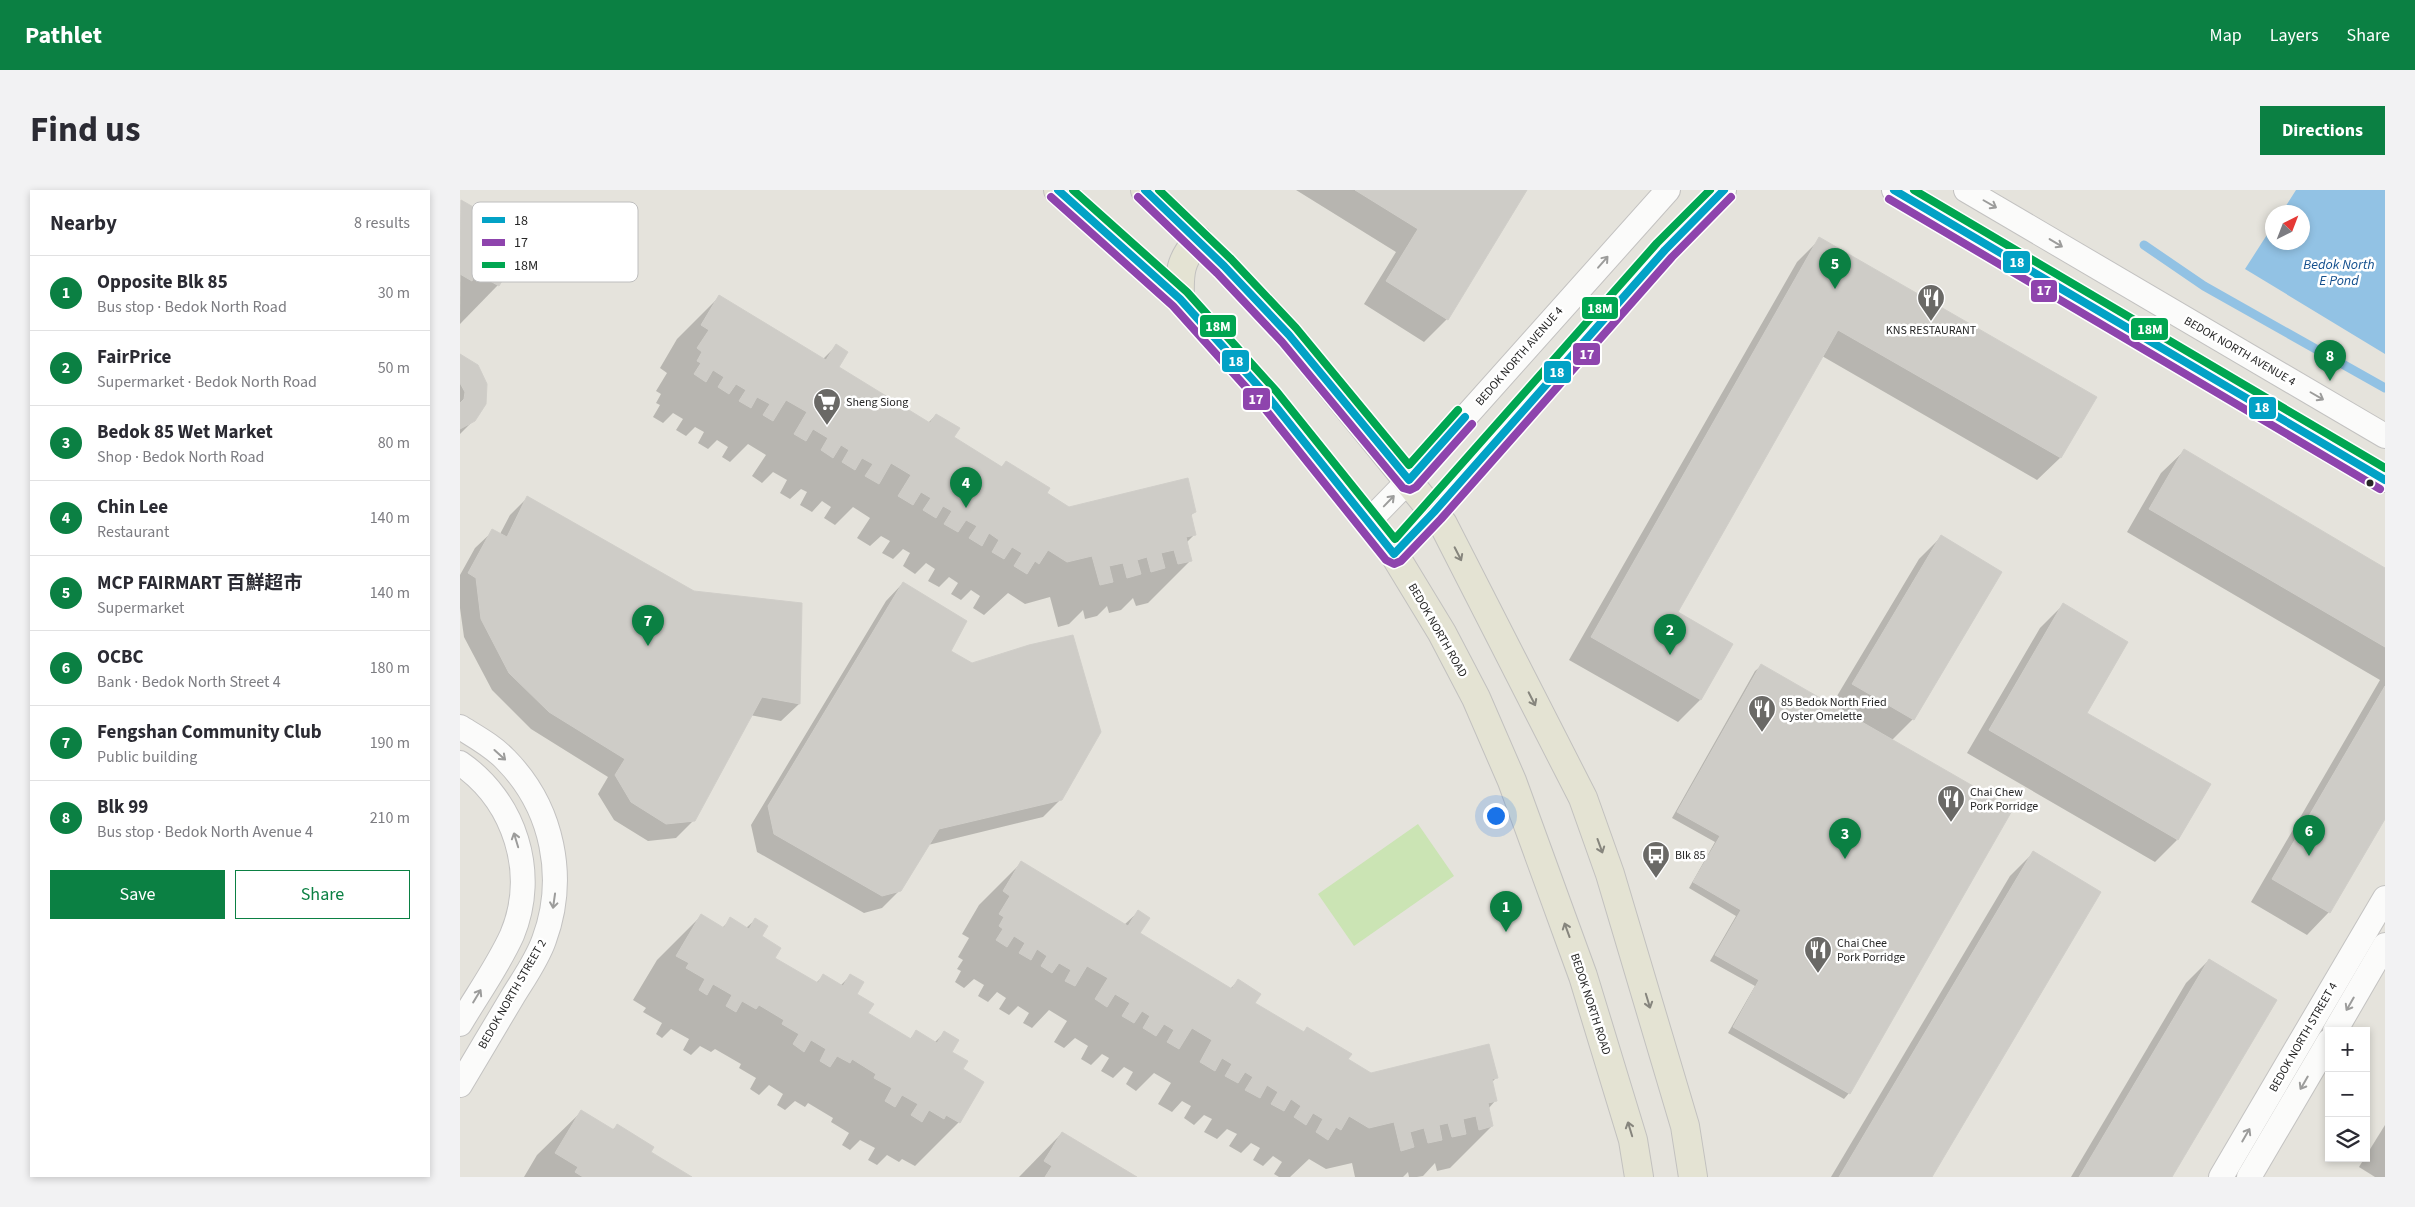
<!DOCTYPE html>
<html lang="en">
<head>
<meta charset="utf-8">
<style>
	body { margin:0; font-family:"Source Sans 3","Noto Sans SC",sans-serif; background:#f2f2f3; color:#2b2b33 }
	.controls { position:absolute; right:15px; bottom:15px; display:grid; overflow:hidden; border-radius:0px; box-shadow:0 2px 8px #0003 }
	.controls button { width:45px; height:45px; display:grid; place-items:center; padding:0; border:0; border-bottom:1px solid #e1e1e2; background:#fff; color:#2b2b33; font:25px sans-serif }
	.compass { position:absolute; left:1805px; top:15px; width:45px; height:45px; border-radius:50%; background:#fff; box-shadow:0 2px 8px #0003; rotate:42deg }
	.you { position:absolute; left:1035px; top:625px; width:18px; height:18px; margin:-12px; border:4px solid #fff; border-radius:50%; background:#1a73e8; box-shadow:0 0 0 8px #1a73e833 }
	.badge { display:grid; place-items:center; width:32px; height:32px; border-radius:50%; background:#0b8043; color:#fff; font-size:16px; font-weight:700 }
	.pin { position:absolute; translate:-50% -41px; filter:drop-shadow(0 1px 2px #0008) }
	.pin::after { content:''; position:absolute; top:26px; width:18px; height:15px; background:inherit; clip-path:polygon(0 0,100% 0,50% 100%) }
	.list { margin:0; padding:0; list-style:none }
	h2 { display:flex; justify-content:space-between; align-items:center; height:65px; margin:0; padding:0 20px; font-size:21px }
	h2 small { font-size:16px; font-weight:400; color:#7c7c81 }
	.list li { display:grid; grid-template-columns:32px 1fr auto; gap:15px; align-items:center; box-sizing:border-box; height:75px; padding:0 20px; border-top:1px solid #e1e1e2 }
	.list b { display:block; font-size:19px; white-space:nowrap }
	.list p { margin:0; font-size:16px; white-space:nowrap; color:#7c7c81 }
	.list em { font-size:16px; font-style:normal; color:#7c7c81 }
	.actions { display:flex; gap:10px; padding:15px 20px }
	.actions a { flex:1; padding:11px 0; border:1px solid #0b8043; border-radius:0px; text-align:center; font-size:18px; color:#0b8043 }
	.actions .main { background:#0b8043; color:#fff }
	.icon { flex:none; width:28px; height:28px; fill:none; stroke:currentColor; stroke-width:2; stroke-linecap:round; stroke-linejoin:round }
	.map { position:relative; flex:none; width:1925px; height:987px; overflow:hidden; border-radius:0px }
	header { display:flex; align-items:center; gap:30px; box-sizing:border-box; height:70px; padding:0 25px; background:#0b8043; color:#fff }
	header strong { font-size:24px }
	nav { display:flex; gap:28px; margin-inline-start:auto; font-size:18px }
	.intro { display:flex; align-items:center; justify-content:space-between; box-sizing:border-box; height:120px; padding:0 30px }
	h1 { margin:0; font-size:35px }
	.button { padding:12px 22px; border-radius:0px; background:#0b8043; color:#fff; font-size:18px; font-weight:700 }
	main { display:flex; gap:30px; padding:0 30px }
	aside { flex:1; background:#fff; border-radius:0px; box-shadow:0 2px 8px #0003 }
	.map>svg:first-child { display:block }
</style>
</head>
<body>
<header>
<strong>Pathlet</strong>
<nav><a>Map</a><a>Layers</a><a>Share</a></nav>
</header>
<div class="intro"><h1>Find us</h1><a class="button">Directions</a></div>
<main>
<aside>
<h2>Nearby<small>8 results</small></h2>
<ul class="list">
<li><span class="badge">1</span><div><b>Opposite Blk 85</b><p>Bus stop · Bedok North Road</p></div><em>30 m</em></li>
<li><span class="badge">2</span><div><b>FairPrice</b><p>Supermarket · Bedok North Road</p></div><em>50 m</em></li>
<li><span class="badge">3</span><div><b>Bedok 85 Wet Market</b><p>Shop · Bedok North Road</p></div><em>80 m</em></li>
<li><span class="badge">4</span><div><b>Chin Lee</b><p>Restaurant</p></div><em>140 m</em></li>
<li><span class="badge">5</span><div><b>MCP FAIRMART 百鮮超市</b><p>Supermarket</p></div><em>140 m</em></li>
<li><span class="badge">6</span><div><b>OCBC</b><p>Bank · Bedok North Street 4</p></div><em>180 m</em></li>
<li><span class="badge">7</span><div><b>Fengshan Community Club</b><p>Public building</p></div><em>190 m</em></li>
<li><span class="badge">8</span><div><b>Blk 99</b><p>Bus stop · Bedok North Avenue 4</p></div><em>210 m</em></li>
</ul>
<div class="actions"><a class="main">Save</a><a>Share</a></div>
</aside>
<div class="map">
<svg width="1925" height="987" viewBox="0 0 1925 987">
	<rect width="100%" height="100%" fill="#e5e3dc"/>
	<path fill="#cbe4b4" d="M958,634L994,686L894,756L858,704Z"/>
	<path fill="#92c2e4" d="M1836,0H1925V164L1785,79L1812,37V52H1842V22H1822Z"/>
	<g fill="#0003">
		<path d="M836,0H1066L987,129L964,152L904,114L936,62Z"/>
		<path d="M1,12L32,35L38,95L0,134Z"/>
		<path d="M1360,49L1635,207L1600,268L1577,290L1362,166L1216,422L1240,510L1218,532L1109,470L1337,72Z"/>
		<path d="M259,107L363,169L376,156L377,178L468,233L476,225L492,247L541,277L546,273L585,304L609,318L735,322L730,326L735,344L726,353L731,370L688,413L676,416L673,408L661,420L649,423L647,416L637,426L625,429L623,420L609,434L598,437L590,407L565,414L548,403L524,425L513,418L520,406L511,400L501,410L491,404L498,393L489,387L479,397L468,391L475,379L466,373L455,384L443,376L450,363L443,359L433,369L422,363L430,351L421,346L410,356L397,348L410,328L393,317L375,335L364,328L371,317L362,311L352,322L340,315L347,302L341,299L330,309L320,303L327,290L313,282L302,293L292,286L306,265L288,254L270,272L262,267L268,257L257,250L248,259L238,253L244,242L235,237L226,246L216,240L223,229L213,223L203,233L193,227L200,215L196,213L201,204L196,201L207,183L200,178L217,149Z"/>
		<path d="M0,165L14,230L0,244Z"/>
		<path d="M1724,261L1925,379V627L1869,722L1847,745L1791,712L1920,490L1667,342L1701,283Z"/>
		<path d="M68,307L234,402L341,414L339,514L321,531L290,525L234,630L216,648L188,651L154,630L138,604L148,587L71,539L32,500L4,447L0,418V385L15,358L33,341L40,344L50,325Z"/>
		<path d="M1481,347L1540,382L1453,529L1431,551L1389,903L1384,909L1268,843L1295,796L1250,771L1276,726L1229,698L1255,652L1212,628L1295,481L1301,476L1371,516L1459,369Z"/>
		<path d="M443,393L489,461L601,609L583,627L468,655L440,700L422,718L404,723L297,662L291,635L426,411Z"/>
		<path d="M1603,415L1626,523L1717,650L1695,672L1507,563L1580,438Z"/>
		<path d="M1573,663L1471,987H1371L1550,686Z"/>
		<path d="M561,673L664,735L678,722V744L770,799L778,791L794,813L843,843L847,838L886,870L911,884L1036,888L1032,892L1036,910L1028,919L1032,936L990,978L977,981L975,973L963,986L957,987H949L948,982L943,987H895L892,973L866,979L849,969L830,987H819L814,984L822,972L813,966L803,976L793,970L800,958L791,953L781,963L769,956L777,944L767,939L757,949L744,942L752,929L744,925L734,935L724,928L731,916L722,911L712,922L698,914L711,893L694,883L676,901L666,894L673,882L664,877L653,888L641,881L649,868L642,864L631,875L621,869L628,856L615,848L604,858L594,852L607,831L589,820L572,838L563,833L569,823L558,816L549,825L539,819L546,808L537,802L528,812L518,806L524,795L514,789L504,798L495,792L501,781L497,779L503,770L498,767L509,748L502,744L519,715Z"/>
		<path d="M241,726L262,738L271,729L286,738L295,730L300,747L313,768L356,793L364,785L380,796L390,786L395,804L407,824L450,849L456,842L474,853L484,843L490,862L502,880L523,892L499,932L455,976L442,969L439,972L427,965L417,975L408,970L415,958L400,950L390,960L382,955L389,943L371,932L373,928L348,913L345,917L335,911L325,920L317,915L323,904L309,895L299,905L290,899L296,888L279,878L281,874L255,859L251,862L240,856L231,865L223,860L229,849L211,839L202,848L196,844L202,833L183,822L186,818L173,810L197,770Z"/>
		<path d="M1749,770L1711,987H1611L1726,793Z"/>
		<path d="M121,922L152,940L157,936L189,962L230,987H64L77,965Z"/>
		<path d="M1925,935V987H1915L1899,977Z"/>
		<path d="M602,943L675,987H559Z"/>
	</g>
	<g fill="none" stroke-linecap="round" stroke-linejoin="round">
		<path stroke="#92c2e4" stroke-width="9" d="M1684,55L1744,96L1925,198"/>
	</g>
	<g fill="#ceccc7" stroke="#d0cec9">
		<path d="M895,0H1067L988,130L926,91L958,39Z"/>
		<path d="M1,10L36,30L33,34L65,53L39,96L16,83L12,91L0,84Z"/>
		<path d="M1359,47L1637,207L1601,268L1378,140L1218,422L1273,454L1241,510L1131,447Z"/>
		<path d="M259,105L366,170L376,154L388,162L379,177L470,233L476,224L500,238L494,247L542,277L546,271L590,298L587,303L609,317L728,288L736,322L731,324L736,345L726,347L732,371L718,374L714,360L701,363L705,378L691,382L687,367L677,370L681,384L667,388L663,373L649,376L653,392L640,395L632,366L607,372L588,360L579,374L575,371L567,384L554,376L562,363L552,357L544,369L532,362L539,350L529,343L522,356L509,348L517,336L506,330L498,342L484,334L492,321L483,316L476,328L463,320L471,308L461,302L453,315L438,306L451,285L431,273L419,294L405,286L413,274L402,268L395,280L382,272L389,260L381,255L373,268L361,260L368,248L353,239L346,251L334,244L347,222L326,210L313,231L303,225L310,214L297,207L291,218L279,211L286,200L276,194L269,204L258,197L264,187L253,180L246,192L234,184L241,173L237,171L242,162L237,158L249,140L241,135Z"/>
		<path d="M0,164L18,175L27,194L26,214L15,231L0,239V213L4,209L5,202L0,193Z"/>
		<path d="M1724,259L1925,378V457L1689,319Z"/>
		<path d="M67,306L234,401L342,413L340,514L302,507L235,631L206,634L171,612L155,585L165,569L89,522L49,483L21,429L16,388L8,383L32,339L47,347Z"/>
		<path d="M1481,345L1542,382L1454,530L1392,494Z"/>
		<path d="M443,392L507,431L491,461L512,473L569,455L613,445L641,542L602,610L479,639L441,701L422,706L314,644L308,616Z"/>
		<path d="M1603,413L1668,452L1627,523L1751,594L1718,650L1529,540Z"/>
		<path d="M1301,474L1553,619L1390,904L1273,837L1299,790L1255,765L1281,720L1233,692L1260,646L1217,622Z"/>
		<path d="M1925,496V629L1870,723L1812,689Z"/>
		<path d="M1573,661L1641,702L1472,987H1379Z"/>
		<path d="M561,671L668,736L678,720L690,728L680,743L772,799L778,789L801,804L795,813L844,842L847,837L892,864L888,869L911,883L1029,854L1038,888L1032,889L1037,911L1028,913L1033,936L1019,940L1016,926L1003,929L1006,944L992,947L988,933L979,935L982,950L968,953L964,938L950,942L954,957L941,961L934,932L909,938L889,926L881,940L876,937L868,950L856,942L863,929L853,923L846,935L834,927L841,916L831,909L824,921L811,914L818,902L807,895L800,908L785,900L793,887L785,882L778,893L765,886L772,874L762,868L755,881L740,872L752,850L732,838L719,859L707,852L714,840L704,834L696,846L683,838L690,826L682,821L674,833L662,826L670,813L655,804L647,817L635,809L648,788L627,776L615,796L605,791L611,780L599,773L592,783L581,776L587,766L577,759L571,770L559,763L565,753L554,746L547,757L536,750L543,739L539,736L544,727L539,724L550,706L543,701Z"/>
		<path d="M241,724L264,738L270,727L289,739L295,728L308,736L302,746L321,758L315,768L358,793L363,784L383,796L390,784L404,792L397,804L414,814L408,823L451,849L456,840L477,853L484,841L499,850L492,862L508,871L503,879L524,892L500,933L486,925L484,929L469,920L462,932L451,925L458,914L442,905L435,917L425,911L432,898L414,888L416,884L392,869L390,873L377,866L370,877L360,871L366,859L351,850L344,862L333,854L339,844L322,834L324,830L299,815L296,819L282,811L276,822L266,816L272,805L253,794L247,805L239,800L245,789L226,778L229,773L216,766Z"/>
		<path d="M1749,769L1817,810L1712,987H1619Z"/>
		<path d="M121,920L154,940L157,934L194,957L191,962L232,987H123L115,982L118,977L95,963Z"/>
		<path d="M602,942L677,987H585L592,976L584,971Z"/>
	</g>
	<g fill="none" stroke-linecap="round" stroke-linejoin="round">
		<defs>
			<g id="minor">
				<path d="M1434,0L1925,290"/>
				<path d="M1506,0L1925,246"/>
				<path d="M909,331L949,290L1208,0"/>
				<path d="M934,364L974,322L1205,60L1264,0"/>
				<path d="M0,537C16,547 33,556 46,570C93,618 107,688 84,750C77,770 64,788 53,806C35,836 18,865 0,895"/>
				<path d="M0,573C55,611 78,683 52,745C38,776 17,805 0,834"/>
				<path d="M1875,841L1925,755"/>
				<path d="M1761,987L1925,708"/>
				<path d="M1789,987L1869,851"/>
			</g>
			<g id="primary">
				<path d="M598,0L720,109L809,208L934,364L982,443L1016,508L1052,591L1123,786L1173,950L1179,987"/>
				<path d="M685,0L764,76L829,145L983,334L1123,608L1150,684L1225,936L1233,987"/>
				<path d="M720,109C719,83 720,70 738,50"/>
			</g>
		</defs>
		<use href="#minor" stroke="#c3c2c1" stroke-width="26"/>
		<use href="#primary" stroke="#c2c1bf" stroke-width="30"/>
		<use href="#minor" stroke="#fbfbfa" stroke-width="24"/>
		<use href="#primary" stroke="#e4e3d3" stroke-width="28"/>
		<defs>
			<g id="bus-1">
				<path d="M598,0L720,109L809,208L934,364L974,322L1205,60L1264,0"/>
				<path d="M685,0L764,76L829,145L949,290L1005,227"/>
				<path d="M1434,0L1925,290"/>
			</g>
			<g id="bus-2">
				<path d="M591,7L713,116L801,214L926,370L934,374L941,371L981,329L1212,67L1271,7"/>
				<path d="M678,7L757,83L822,152L943,298L950,300L956,297L1012,234"/>
				<path d="M1429,9L1920,299"/>
			</g>
			<g id="bus-3">
				<path d="M613,0L727,102L817,202L935,349L1197,53L1250,0"/>
				<path d="M699,0L771,69L836,138L949,275L998,220"/>
				<path d="M1454,0L1925,278"/>
			</g>
		</defs>
		<use href="#bus-1" stroke="#fff" stroke-width="11"/>
		<use href="#bus-2" stroke="#fff" stroke-width="11"/>
		<use href="#bus-3" stroke="#fff" stroke-width="11"/>
		<use href="#bus-1" stroke="#02a2c6" stroke-width="8"/>
		<use href="#bus-2" stroke="#8e44ad" stroke-width="8"/>
		<use href="#bus-3" stroke="#00a651" stroke-width="8"/>
	</g>
	<defs><path id="oneway-shaft" d="M-6 0H5M1.5-3L5.5 0L1.5 3" fill="none" stroke-width="1.6" stroke-linecap="round" stroke-linejoin="round" transform="scale(1.25)"/></defs>
	<g stroke="#9c9c9b">
		<use href="#oneway-shaft" transform="translate(1530 14) rotate(30)"/>
		<use href="#oneway-shaft" transform="translate(1596 53) rotate(31)"/>
		<use href="#oneway-shaft" transform="translate(1143 72) rotate(-49)"/>
		<use href="#oneway-shaft" transform="translate(1857 206) rotate(30)"/>
		<use href="#oneway-shaft" transform="translate(929 311) rotate(-46)"/>
		<use href="#oneway-shaft" transform="translate(40 565) rotate(42)"/>
		<use href="#oneway-shaft" transform="translate(56 650) rotate(-107)"/>
		<use href="#oneway-shaft" transform="translate(94 711) rotate(98)"/>
		<use href="#oneway-shaft" transform="translate(17 806) rotate(-59)"/>
		<use href="#oneway-shaft" transform="translate(1890 814) rotate(120)"/>
		<use href="#oneway-shaft" transform="translate(1844 893) rotate(120)"/>
		<use href="#oneway-shaft" transform="translate(1786 945) rotate(-60)"/>
	</g>
	<g stroke="#86857d">
		<use href="#oneway-shaft" transform="translate(998 364) rotate(63)"/>
		<use href="#oneway-shaft" transform="translate(1072 509) rotate(63)"/>
		<use href="#oneway-shaft" transform="translate(1140 656) rotate(70)"/>
		<use href="#oneway-shaft" transform="translate(1107 740) rotate(-110)"/>
		<use href="#oneway-shaft" transform="translate(1188 811) rotate(73)"/>
		<use href="#oneway-shaft" transform="translate(1170 939) rotate(-107)"/>
	</g>
	<defs>
		<symbol id="restaurant-pin" viewBox="-11 -11 22 30"><path d="M0 17L-7.5 6A9.5 9.5 0 1 1 7.5 6Z" fill="#6a6966" stroke="#fff"/><path d="M-5-6h1v4h1v-4h1v4h1v-4h1v5L-1.5 .5V6h-2V.5L-5-1ZM5-6V6H3V1.5H1.5Q1.5-4 5-6Z" fill="#fff"/></symbol>
		<symbol id="supermarket-pin" viewBox="-11 -11 22 30"><path d="M0 17L-7.5 6A9.5 9.5 0 1 1 7.5 6Z" fill="#6a6966" stroke="#fff"/><path d="M-6-5.5h2.5l.6 2H6L4.5 2H-2.5L-4.4-4H-6ZM-1.5 3.2a1.3 1.3 0 1 0 .1 0ZM3 3.2a1.3 1.3 0 1 0 .1 0Z" fill="#fff"/></symbol>
		<symbol id="bus-pin" viewBox="-11 -11 22 30"><path d="M0 17L-7.5 6A9.5 9.5 0 1 1 7.5 6Z" fill="#6a6966" stroke="#fff"/><path d="M-5-6H5V4H4V6H2V4H-2V6H-4V4H-5ZM-3.5-4V0h7V-4ZM-3.5 1.2v1.5H-2V1.2ZM2 1.2v1.5H3.5V1.2Z" fill="#fff"/></symbol>
	</defs>
	<g fill-rule="evenodd">
		<use href="#restaurant-pin" x="1455" y="92" width="32" height="43"/>
		<use href="#supermarket-pin" x="351" y="196" width="32" height="43"/>
		<use href="#restaurant-pin" x="1286" y="503" width="32" height="43"/>
		<use href="#restaurant-pin" x="1475" y="593" width="32" height="43"/>
		<use href="#bus-pin" x="1180" y="649" width="32" height="43"/>
		<use href="#restaurant-pin" x="1342" y="744" width="32" height="43"/>
	</g>
	<circle fill="#272727" stroke="#fff" stroke-width="2" cx="1910" cy="293" r="4.5"/>
	<g text-anchor="middle" stroke-width="5" stroke-linejoin="round" paint-order="stroke">
		<g font-size="12" fill="#272727" stroke="#fff" text-anchor="start">
			<text x="1471" y="144" text-anchor="middle">KNS RESTAURANT</text>
			<text x="386" y="216">Sheng Siong</text>
			<text x="1321" y="516">85 Bedok North Fried<tspan x="1321" dy="14">Oyster Omelette</tspan></text>
			<text x="1510" y="606">Chai Chew<tspan x="1510" dy="14">Pork Porridge</tspan></text>
			<text x="1215" y="669">Blk 85</text>
			<text x="1377" y="757">Chai Chee<tspan x="1377" dy="14">Pork Porridge</tspan></text>
		</g>
		<g font-size="12" fill="#272727" stroke="#fff">
			<text transform="translate(1780 161) rotate(30)" y="4">BEDOK NORTH AVENUE 4</text>
			<text transform="translate(1059 166) rotate(-49)" y="4">BEDOK NORTH AVENUE 4</text>
			<text transform="translate(978 440) rotate(60)" y="4">BEDOK NORTH ROAD</text>
			<text transform="translate(52 804) rotate(-60)" y="4">BEDOK NORTH STREET 2</text>
			<text transform="translate(1131 814) rotate(72)" y="4">BEDOK NORTH ROAD</text>
			<text transform="translate(1843 847) rotate(-60)" y="4">BEDOK NORTH STREET 4</text>
		</g>
		<g font-size="14" font-style="italic" fill="#14508e" stroke="#fff">
			<text x="1879" y="79">Bedok North<tspan x="1879" dy="16">E Pond</tspan></text>
		</g>
	</g>
	<rect x="12" y="12" width="166" height="80" rx="8" fill="#fff" stroke="#bebebe" stroke-width="1"/>
	<rect x="22" y="27" width="23" height="6" fill="#02a2c6"/>
	<rect x="22" y="49" width="23" height="7" fill="#8e44ad"/>
	<rect x="22" y="72" width="23" height="6" fill="#00a651"/>
	<g font-size="14" fill="#272727">
		<text x="54" y="35">18</text>
		<text x="54" y="57">17</text>
		<text x="54" y="80">18M</text>
	</g>
	<g stroke="#fff" stroke-width="2">
		<rect x="1542" y="60" width="29" height="24" rx="5" fill="#02a2c6"/>
		<rect x="1570" y="89" width="28" height="24" rx="5" fill="#8e44ad"/>
		<rect x="1121" y="106" width="38" height="24" rx="5" fill="#00a651"/>
		<rect x="739" y="124" width="38" height="24" rx="5" fill="#00a651"/>
		<rect x="1670" y="127" width="39" height="24" rx="5" fill="#00a651"/>
		<rect x="1112" y="152" width="29" height="24" rx="5" fill="#8e44ad"/>
		<rect x="761" y="159" width="29" height="24" rx="5" fill="#02a2c6"/>
		<rect x="1083" y="170" width="29" height="24" rx="5" fill="#02a2c6"/>
		<rect x="782" y="197" width="29" height="24" rx="5" fill="#8e44ad"/>
		<rect x="1788" y="206" width="29" height="24" rx="5" fill="#02a2c6"/>
	</g>
	<g font-size="14" text-anchor="middle" font-weight="bold" fill="#fff">
		<text x="1557" y="77">18</text>
		<text x="1584" y="105">17</text>
		<text x="1140" y="123">18M</text>
		<text x="758" y="141">18M</text>
		<text x="1690" y="144">18M</text>
		<text x="1127" y="169">17</text>
		<text x="776" y="176">18</text>
		<text x="1097" y="187">18</text>
		<text x="796" y="214">17</text>
		<text x="1802" y="222">18</text>
	</g>
</svg>
<div class="controls">
<button>+</button>
<button>−</button>
<button><svg class="icon" aria-label="layers" viewBox="0 0 24 24"><path d="M12 4l9 5-9 5-9-5zM3 14l9 5 9-5"/></svg></button>
</div>
<svg class="compass" viewBox="-18 -18 36 36"><path d="M0-13l5 13h-10z" fill="#e53935"/><path d="M0 13l5-13h-10z" fill="#7c7c81"/></svg>
<div class="you"></div>
<div class="pin badge" style="left:1046px;top:742px">1</div>
<div class="pin badge" style="left:1210px;top:465px">2</div>
<div class="pin badge" style="left:1385px;top:669px">3</div>
<div class="pin badge" style="left:506px;top:318px">4</div>
<div class="pin badge" style="left:1375px;top:99px">5</div>
<div class="pin badge" style="left:1849px;top:666px">6</div>
<div class="pin badge" style="left:188px;top:456px">7</div>
<div class="pin badge" style="left:1870px;top:191px">8</div>
</div>
</main>
</body>
</html>
